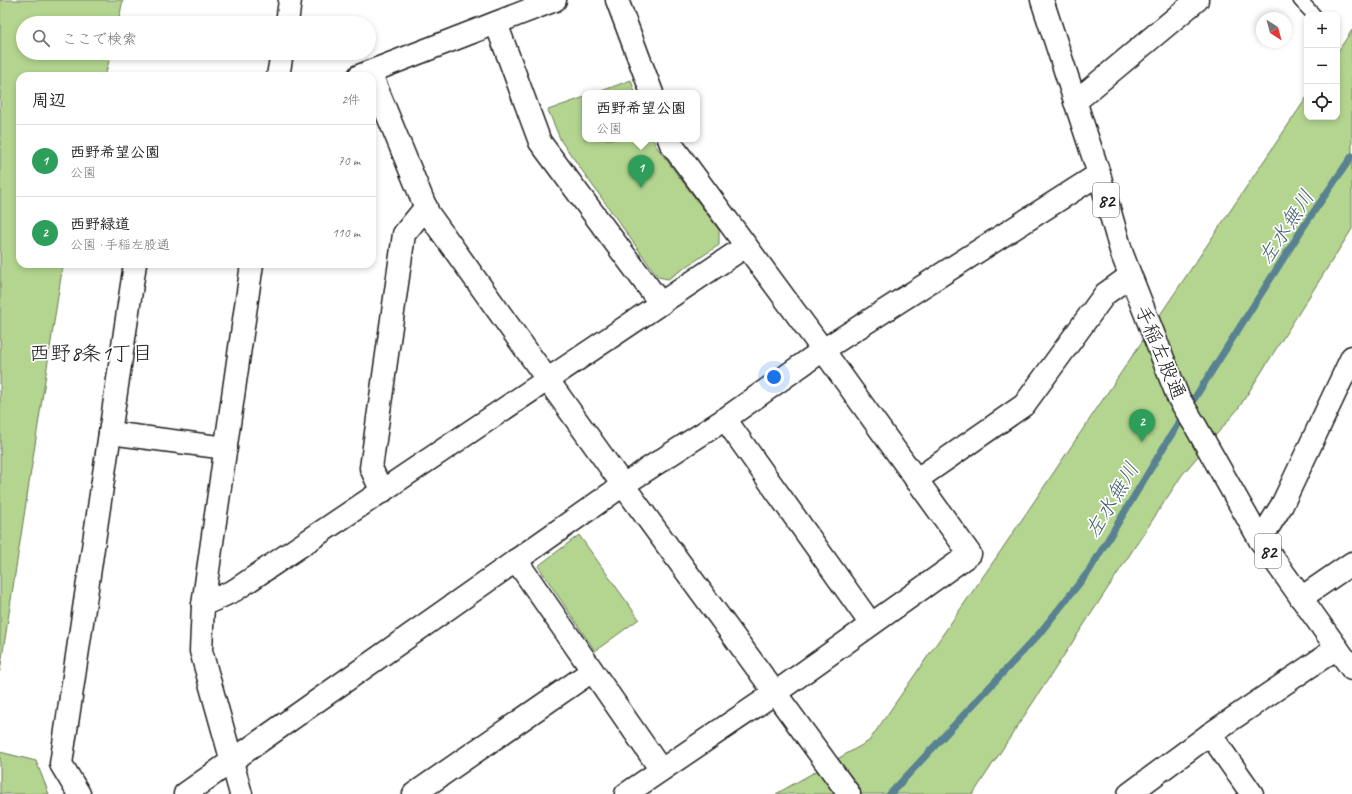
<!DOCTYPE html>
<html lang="ja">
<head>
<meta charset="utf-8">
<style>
	body { margin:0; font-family:Caveat,"Klee One",sans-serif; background:#f2f2f2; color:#222 }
	.controls { position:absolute; right:12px; top:12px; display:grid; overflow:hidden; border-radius:8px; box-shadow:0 2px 6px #0003 }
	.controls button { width:36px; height:36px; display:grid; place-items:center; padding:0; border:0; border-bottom:1px solid #e0e0e0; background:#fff; color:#222; font:20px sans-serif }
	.compass { position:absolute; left:1256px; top:12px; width:36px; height:36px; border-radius:50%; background:#fff; box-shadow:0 2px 6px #0003; rotate:144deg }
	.you { position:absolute; left:774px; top:377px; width:14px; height:14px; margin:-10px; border:3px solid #fff; border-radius:50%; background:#1a73e8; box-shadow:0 0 0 6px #1a73e833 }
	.badge { display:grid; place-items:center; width:26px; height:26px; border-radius:50%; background:#d1495b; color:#fff; font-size:13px; font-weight:700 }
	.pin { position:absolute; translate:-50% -33px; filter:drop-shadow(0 1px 2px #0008) }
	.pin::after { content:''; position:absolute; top:21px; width:14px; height:12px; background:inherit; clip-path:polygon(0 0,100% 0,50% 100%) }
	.popup { position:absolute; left:582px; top:90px; width:118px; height:52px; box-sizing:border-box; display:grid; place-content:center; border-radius:8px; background:#fff; filter:drop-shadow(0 1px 3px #0005); font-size:13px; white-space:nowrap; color:#767676 }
	.popup b { font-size:15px; color:#222 }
	.popup::after { content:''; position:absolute; left:50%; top:100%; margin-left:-8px; border:8px solid transparent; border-top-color:#fff }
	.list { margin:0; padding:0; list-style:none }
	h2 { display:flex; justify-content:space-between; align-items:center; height:52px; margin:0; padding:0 16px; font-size:17px }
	h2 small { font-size:13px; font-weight:400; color:#767676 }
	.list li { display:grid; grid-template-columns:26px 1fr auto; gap:12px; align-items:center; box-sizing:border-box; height:72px; padding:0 16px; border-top:1px solid #e0e0e0 }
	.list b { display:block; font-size:15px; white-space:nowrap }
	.list p { margin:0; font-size:13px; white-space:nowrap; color:#767676 }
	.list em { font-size:13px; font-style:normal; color:#767676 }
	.icon { flex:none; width:22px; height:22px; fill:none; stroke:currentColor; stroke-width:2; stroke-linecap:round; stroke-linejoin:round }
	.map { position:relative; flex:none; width:1352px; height:794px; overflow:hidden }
	.search { position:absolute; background:#fff; box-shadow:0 2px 6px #0003; left:16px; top:16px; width:360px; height:44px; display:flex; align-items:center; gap:10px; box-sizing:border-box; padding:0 14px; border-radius:22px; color:#767676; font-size:15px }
	.panel { position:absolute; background:#fff; box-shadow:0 2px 6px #0003; left:16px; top:72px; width:360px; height:196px; border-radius:12px }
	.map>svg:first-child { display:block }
</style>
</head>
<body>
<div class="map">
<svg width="1352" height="794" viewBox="0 0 1352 794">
	<rect width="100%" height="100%" fill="#fff"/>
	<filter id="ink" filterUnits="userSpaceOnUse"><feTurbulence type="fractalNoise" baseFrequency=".025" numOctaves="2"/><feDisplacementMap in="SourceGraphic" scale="8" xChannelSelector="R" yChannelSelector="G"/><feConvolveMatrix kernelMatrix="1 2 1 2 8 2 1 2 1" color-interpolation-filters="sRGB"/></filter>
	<g filter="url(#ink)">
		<g fill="#b3d58f" stroke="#687856">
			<path d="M0,0H123L118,23H23V53H111L105,76H20V264H63L0,671Z"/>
			<path d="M1352,30V229L1238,409L1182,475L973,794H776L869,741L1000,552L1307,97V117H1337V53Z"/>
			<path d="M631,80L635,93H596Z"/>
			<path d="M585,97V139H653L656,146L719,230V245L668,279L658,277L561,141L548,110Z"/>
			<path d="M579,535L639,619L595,651L538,566Z"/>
			<path d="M0,752L36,761L49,794H0Z"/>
		</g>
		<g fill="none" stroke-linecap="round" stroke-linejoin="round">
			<path stroke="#588192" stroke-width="7" d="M890,794L1039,634L1089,571L1168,440L1306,223L1352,156"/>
			<defs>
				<path id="service" d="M1300,0L1314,15"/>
				<g id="minor">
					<path d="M617,0L652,93"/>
					<path d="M287,23L290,0"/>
					<path d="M496,23L540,142L661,304"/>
					<path d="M278,76L282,53"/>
					<path d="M359,76L555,0"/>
					<path d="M372,77L428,213L623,485L849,794"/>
					<path d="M1075,102L1197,0"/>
					<path d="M725,419L871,624"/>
					<path d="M110,433L226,448"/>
					<path d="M916,480L1024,405L1105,294L1130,276"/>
					<path d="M382,492L371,468L404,234L426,207"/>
					<path d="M1260,540L1282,505L1352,357"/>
					<path d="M516,560L661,770"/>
					<path d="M1301,598L1352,563"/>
					<path d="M203,605L235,590L746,246"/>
					<path d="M1210,734L1252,794"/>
					<path d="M79,794L61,764L135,264"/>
					<path d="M185,794L623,485L725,419L823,350L1099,174"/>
					<path d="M241,794L201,651L203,605L252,264"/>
					<path d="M414,794L592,671"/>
					<path d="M626,794L775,693L970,554L823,350L671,144L669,139"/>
					<path d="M1129,794L1210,734L1337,648"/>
				</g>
				<path id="primary" d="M1042,0L1099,174L1122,254L1178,397L1195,425L1260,540L1352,669"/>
			</defs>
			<use href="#service" stroke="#1c1c1c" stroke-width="16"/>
			<use href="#minor" stroke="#1c1c1c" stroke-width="25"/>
			<use href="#primary" stroke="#1c1c1c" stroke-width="25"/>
			<use href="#service" stroke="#fff" stroke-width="13"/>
			<use href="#minor" stroke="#fff" stroke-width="22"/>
			<use href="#primary" stroke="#fff" stroke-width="22"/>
		</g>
	</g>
	<g text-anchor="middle" stroke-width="3.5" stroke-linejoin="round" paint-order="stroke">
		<g fill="#fff" stroke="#606060" stroke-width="1">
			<rect x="1093" y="183" width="26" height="34" rx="3"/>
			<rect x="1255" y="534" width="26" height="34" rx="3"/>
		</g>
		<g font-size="19" font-weight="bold" fill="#1c1c1c">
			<text x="1106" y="207">82</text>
			<text x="1268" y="558">82</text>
		</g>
		<g font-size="20" fill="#1c1c1c" stroke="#fff">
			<text transform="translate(1161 352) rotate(67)" y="7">手稲左股通</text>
		</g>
		<g font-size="21" font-style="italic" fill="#44606b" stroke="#fff">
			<text transform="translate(1286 227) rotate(-57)" y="7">左水無川</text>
			<text transform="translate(1112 500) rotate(-59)" y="7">左水無川</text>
		</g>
		<g font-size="21" fill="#1c1c1c" stroke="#fff">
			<text x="91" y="360">西野8条1丁目</text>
		</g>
	</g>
</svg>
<div class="controls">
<button>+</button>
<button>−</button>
<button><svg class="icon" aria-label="locate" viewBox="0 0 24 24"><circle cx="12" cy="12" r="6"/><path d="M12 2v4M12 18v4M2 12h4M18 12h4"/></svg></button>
</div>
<svg class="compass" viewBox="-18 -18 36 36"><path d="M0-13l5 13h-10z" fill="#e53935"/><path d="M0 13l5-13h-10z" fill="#767676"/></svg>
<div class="you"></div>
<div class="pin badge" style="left:641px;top:188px;background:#2e9e5b">1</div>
<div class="popup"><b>西野希望公園</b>公園</div>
<div class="pin badge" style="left:1142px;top:442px;background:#2e9e5b">2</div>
<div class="search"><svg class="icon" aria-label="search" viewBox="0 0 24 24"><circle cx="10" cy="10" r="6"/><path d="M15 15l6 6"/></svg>ここで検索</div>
<section class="panel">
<h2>周辺<small>2件</small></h2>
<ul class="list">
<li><span class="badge" style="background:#2e9e5b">1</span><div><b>西野希望公園</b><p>公園</p></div><em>70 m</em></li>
<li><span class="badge" style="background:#2e9e5b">2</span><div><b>西野緑道</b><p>公園 · 手稲左股通</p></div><em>110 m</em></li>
</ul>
</section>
</div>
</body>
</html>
